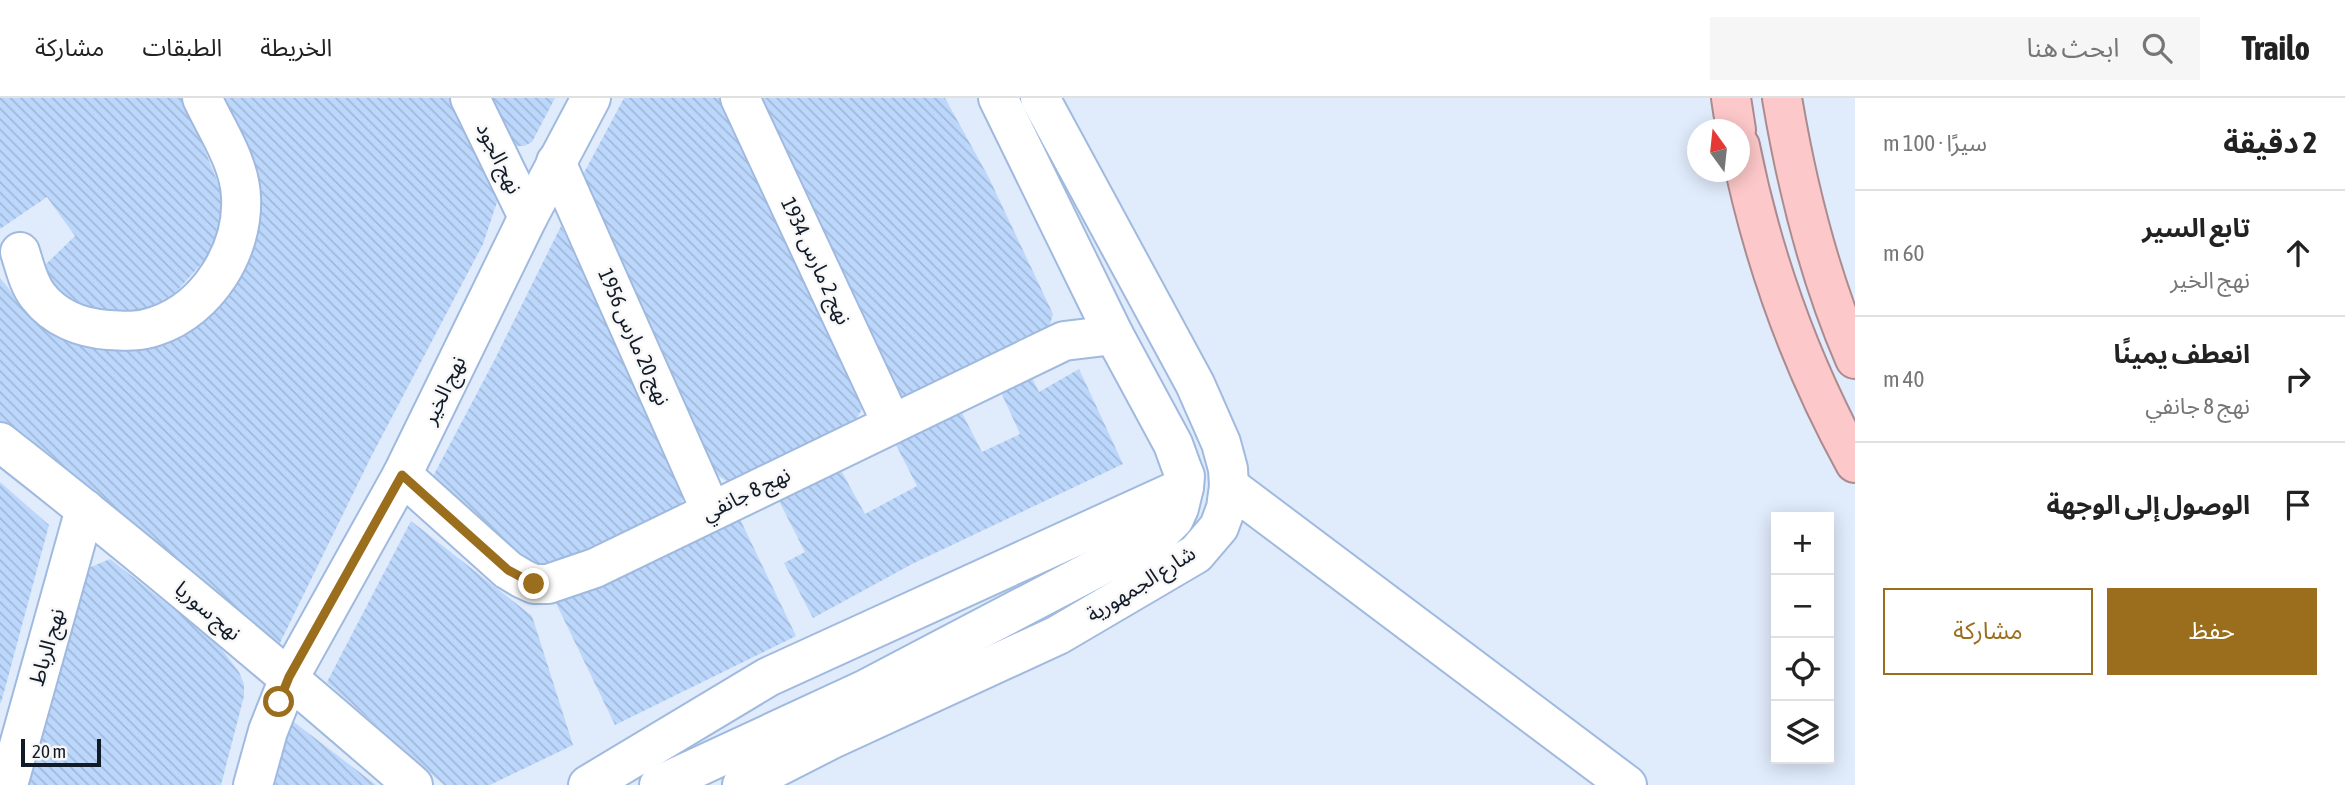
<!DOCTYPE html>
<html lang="ar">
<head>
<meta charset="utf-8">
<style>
	body { margin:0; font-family:"Asap Condensed","Noto Sans Arabic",sans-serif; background:#f6f6f6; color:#222; direction:rtl }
	.controls { position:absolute; right:21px; bottom:21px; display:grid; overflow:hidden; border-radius:0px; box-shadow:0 4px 18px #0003 }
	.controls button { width:63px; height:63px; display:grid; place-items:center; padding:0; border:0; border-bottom:2px solid #e0e0e0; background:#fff; color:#222; font:35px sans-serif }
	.compass { position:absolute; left:1687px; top:21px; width:63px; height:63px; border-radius:50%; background:#fff; box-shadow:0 4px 18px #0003; rotate:345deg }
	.scale { position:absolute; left:21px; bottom:18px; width:80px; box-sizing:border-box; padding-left:7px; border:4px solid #111a27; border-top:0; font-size:19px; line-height:24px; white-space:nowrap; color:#111a27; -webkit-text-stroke:5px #f7f7f7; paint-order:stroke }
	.stop { position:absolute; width:21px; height:21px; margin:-16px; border:5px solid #9b6e1e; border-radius:50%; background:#fff }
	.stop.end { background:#9b6e1e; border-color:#fff; box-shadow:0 2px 7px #0008 }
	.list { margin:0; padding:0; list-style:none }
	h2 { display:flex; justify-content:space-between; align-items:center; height:91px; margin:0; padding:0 28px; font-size:30px }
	h2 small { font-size:23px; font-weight:400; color:#767676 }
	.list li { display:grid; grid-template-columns:46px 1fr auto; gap:21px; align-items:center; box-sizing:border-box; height:126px; padding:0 28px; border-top:2px solid #e0e0e0 }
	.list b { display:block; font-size:26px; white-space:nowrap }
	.list p { margin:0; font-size:23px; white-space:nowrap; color:#767676 }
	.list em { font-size:23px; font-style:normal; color:#767676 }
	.actions { display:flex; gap:14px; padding:21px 28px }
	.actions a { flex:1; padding:16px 0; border:2px solid #9b6e1e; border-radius:0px; text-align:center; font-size:24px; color:#9b6e1e }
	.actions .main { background:#9b6e1e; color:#fff }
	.icon { flex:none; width:38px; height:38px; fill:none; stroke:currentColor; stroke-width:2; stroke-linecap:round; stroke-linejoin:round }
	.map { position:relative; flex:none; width:1855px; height:687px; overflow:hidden; direction:ltr }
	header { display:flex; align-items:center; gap:42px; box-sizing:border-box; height:98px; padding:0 35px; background:#fff; border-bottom:2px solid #e0e0e0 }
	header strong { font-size:33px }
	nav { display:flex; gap:38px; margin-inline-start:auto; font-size:24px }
	.search { width:490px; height:63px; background:#f6f6f6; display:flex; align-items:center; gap:18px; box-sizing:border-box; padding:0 24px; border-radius:0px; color:#767676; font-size:26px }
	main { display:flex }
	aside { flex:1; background:#fff }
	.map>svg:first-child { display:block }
</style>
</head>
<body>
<header>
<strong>Trailo</strong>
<div class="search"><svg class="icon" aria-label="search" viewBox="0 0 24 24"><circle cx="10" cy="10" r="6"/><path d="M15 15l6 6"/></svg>ابحث هنا</div>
<nav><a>الخريطة</a><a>الطبقات</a><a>مشاركة</a></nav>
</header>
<main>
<aside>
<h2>2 دقيقة<small>سيرًا · 100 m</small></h2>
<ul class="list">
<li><svg class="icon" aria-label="ahead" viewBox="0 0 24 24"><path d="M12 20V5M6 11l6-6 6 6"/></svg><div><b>تابع السير</b><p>نهج الخير</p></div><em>60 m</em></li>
<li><svg class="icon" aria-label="right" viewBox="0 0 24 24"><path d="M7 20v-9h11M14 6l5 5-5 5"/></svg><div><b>انعطف يمينًا</b><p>نهج 8 جانفي</p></div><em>40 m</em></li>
<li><svg class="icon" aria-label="arrive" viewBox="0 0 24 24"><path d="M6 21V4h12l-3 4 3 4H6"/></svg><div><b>الوصول إلى الوجهة</b></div></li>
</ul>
<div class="actions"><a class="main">حفظ</a><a>مشاركة</a></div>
</aside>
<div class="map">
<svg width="1855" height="687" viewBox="0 0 1855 687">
	<defs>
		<pattern id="building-back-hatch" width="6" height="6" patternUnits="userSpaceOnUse" patternTransform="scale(1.75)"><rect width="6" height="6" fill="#bcd7fc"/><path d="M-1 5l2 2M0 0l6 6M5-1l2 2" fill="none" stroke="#a1b8d8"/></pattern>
	</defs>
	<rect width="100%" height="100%" fill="#e0ebfb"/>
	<g fill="url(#building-back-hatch)">
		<path d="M0,0H184L224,100L223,119L210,156L177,193L162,205L125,221L98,218L52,194L44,168L75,138L47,99L0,131Z"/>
		<path d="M219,0H455L499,98L483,146L371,359L277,551L78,384L0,324V180L22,207L106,249L243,156Z"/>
		<path d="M485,0H555L532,44L524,48H516L509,47Z"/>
		<path d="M624,0H719L863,309L856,322L728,384L716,376L578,86Z"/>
		<path d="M756,0H945L989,80L1053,216L1048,233L908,300L898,298Z"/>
		<path d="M561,128L684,392L682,406L545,470L524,466L430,384L494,263Z"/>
		<path d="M1079,271L1123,366L914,465L813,520L784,465L805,454L777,399L838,367L865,416L917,388L893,341L960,311L982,354L1020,336L1000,292L1031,278L1039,294Z"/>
		<path d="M0,384L49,427L1,605H0Z"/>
		<path d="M737,415L796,538L615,627L555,503Z"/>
		<path d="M411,423L532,518L573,647L490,687H444L327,584Z"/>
		<path d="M110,461L217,545L239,574L244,586V598L221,687H19L72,477Z"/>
		<path d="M290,621L376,687H275Z"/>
	</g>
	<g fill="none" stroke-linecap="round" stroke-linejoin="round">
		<defs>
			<g id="minor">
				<path d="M470,0L528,119"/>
				<path d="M740,0L892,326"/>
				<path d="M556,64L711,413"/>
				<path d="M20,154C25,169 28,185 38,198C55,220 81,230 108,232C124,233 140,234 156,228C207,211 244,153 241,99C240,65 216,30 202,0"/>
				<path d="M0,344C141,454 278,570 413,687"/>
				<path d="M402,377L508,472L523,481L534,486H548L595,470L1064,243L1114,237"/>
				<path d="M1229,388L1627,687"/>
				<path d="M8,687L85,411"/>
				<path d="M253,687L268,633L289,580L402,377L528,119L591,0"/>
				<path d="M588,687L768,579L1184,389"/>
				<path d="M659,687L864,592L1156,439L1174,421L1179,410L1184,389L1185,378L1181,368L1173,346L1114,237L998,0"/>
				<path d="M742,687L830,642L1058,537L1196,456L1219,429L1226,410L1229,388L1228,371L1221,345L1195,286L1040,0"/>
			</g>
			<g id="highway">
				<path d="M1731,0L1736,32"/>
				<path d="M1782,0C1797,89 1819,178 1855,261"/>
				<path d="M1740,48C1762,158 1801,267 1855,365"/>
			</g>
		</defs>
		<use href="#minor" stroke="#a0badf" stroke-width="42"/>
		<use href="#highway" stroke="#aa8b90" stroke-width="42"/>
		<use href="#minor" stroke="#fff" stroke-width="38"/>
		<use href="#highway" stroke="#fdc8c9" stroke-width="38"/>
	</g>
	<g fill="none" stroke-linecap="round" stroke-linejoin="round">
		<path stroke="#9b6e1e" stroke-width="9" d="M279,604L289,579L402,377L508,472L534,486"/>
	</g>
	<g text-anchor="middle" stroke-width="5" stroke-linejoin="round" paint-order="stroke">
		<g font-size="21" fill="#111a27" stroke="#f7f7f7">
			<text transform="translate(499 60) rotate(64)" y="7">نهج الجود</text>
			<text transform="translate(816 163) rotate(65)" y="7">نهج 2 مارس 1934</text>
			<text transform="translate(634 239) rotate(66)" y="7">نهج 20 مارس 1956</text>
			<text transform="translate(444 292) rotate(-64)" y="7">نهج الخير</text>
			<text transform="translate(746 396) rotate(-26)" y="7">نهج 8 جانفي</text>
			<text transform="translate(1141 486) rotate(-32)" y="7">شارع الجمهورية</text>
			<text transform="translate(208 513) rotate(40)" y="7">نهج سوريا</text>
			<text transform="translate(47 549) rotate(-74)" y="7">نهج الرباط</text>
		</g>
	</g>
</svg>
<div class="controls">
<button>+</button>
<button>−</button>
<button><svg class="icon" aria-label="locate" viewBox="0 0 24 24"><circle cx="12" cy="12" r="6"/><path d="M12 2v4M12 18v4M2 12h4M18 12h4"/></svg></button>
<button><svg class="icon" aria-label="layers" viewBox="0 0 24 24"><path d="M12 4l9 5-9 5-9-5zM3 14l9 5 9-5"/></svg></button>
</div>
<svg class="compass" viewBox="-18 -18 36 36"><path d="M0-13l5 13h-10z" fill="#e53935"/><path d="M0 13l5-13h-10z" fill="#767676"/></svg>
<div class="scale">20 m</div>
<div class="stop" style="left:279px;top:604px"></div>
<div class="stop end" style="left:534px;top:486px"></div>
</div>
</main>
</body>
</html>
